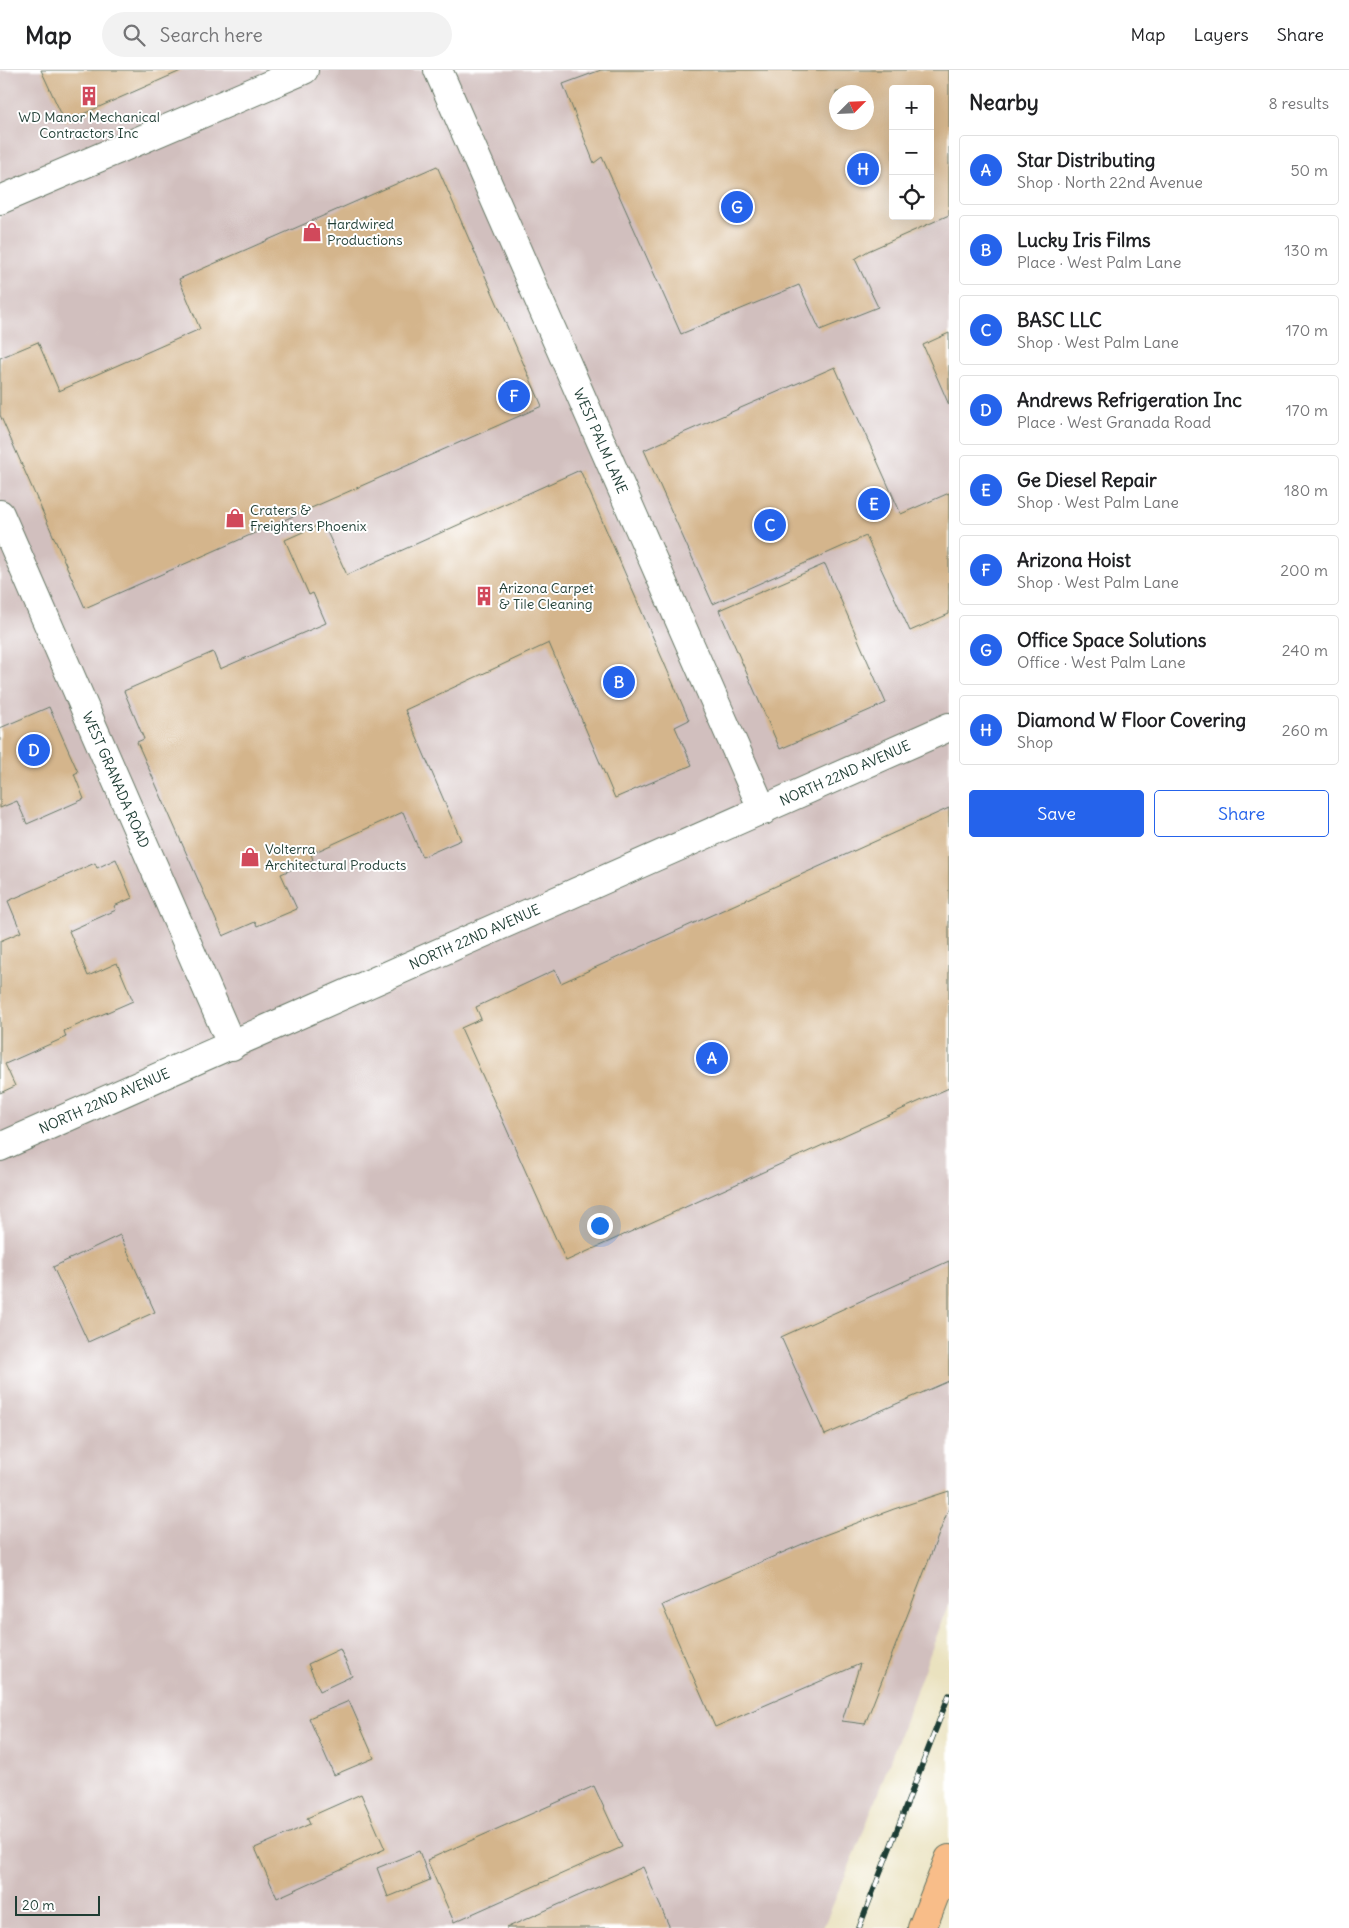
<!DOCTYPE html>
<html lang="en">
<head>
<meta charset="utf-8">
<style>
	body { margin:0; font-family:Delius,sans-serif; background:#f2f2f2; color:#202124 }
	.controls { position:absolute; right:15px; top:15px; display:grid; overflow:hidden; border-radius:5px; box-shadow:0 5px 20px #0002 }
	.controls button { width:45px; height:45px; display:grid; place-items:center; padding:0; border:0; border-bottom:1px solid #e0e0e0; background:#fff; color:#202124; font:25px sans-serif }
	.compass { position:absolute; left:829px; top:15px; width:45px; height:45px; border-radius:50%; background:#fff; box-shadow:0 5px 20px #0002; rotate:66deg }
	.scale { position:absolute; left:15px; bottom:12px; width:85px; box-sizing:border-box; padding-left:5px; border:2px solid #1f3d34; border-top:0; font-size:14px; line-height:18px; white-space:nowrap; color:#1f3d34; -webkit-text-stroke:4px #fff; paint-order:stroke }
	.you { position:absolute; left:599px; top:1155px; width:18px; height:18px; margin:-12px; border:4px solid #fff; border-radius:50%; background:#1a73e8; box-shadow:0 0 0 8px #1a73e833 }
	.badge { display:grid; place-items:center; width:32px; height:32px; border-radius:50%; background:#2563eb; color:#fff; font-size:16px; font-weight:700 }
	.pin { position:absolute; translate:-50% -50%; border:2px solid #fff; box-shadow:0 1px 5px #0006 }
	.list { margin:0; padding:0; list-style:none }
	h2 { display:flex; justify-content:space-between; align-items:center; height:65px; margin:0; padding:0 20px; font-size:21px }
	h2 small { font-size:16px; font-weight:400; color:#757577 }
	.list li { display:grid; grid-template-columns:32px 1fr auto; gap:15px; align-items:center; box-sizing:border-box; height:70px; margin:0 10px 10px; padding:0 10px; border:1px solid #e0e0e0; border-radius:5px }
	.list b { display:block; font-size:19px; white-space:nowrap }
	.list p { margin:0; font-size:16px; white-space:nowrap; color:#757577 }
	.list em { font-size:16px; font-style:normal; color:#757577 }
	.actions { display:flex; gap:10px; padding:15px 20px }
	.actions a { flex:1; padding:11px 0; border:1px solid #2563eb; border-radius:5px; text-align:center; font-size:18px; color:#2563eb }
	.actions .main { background:#2563eb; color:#fff }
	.icon { flex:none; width:28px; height:28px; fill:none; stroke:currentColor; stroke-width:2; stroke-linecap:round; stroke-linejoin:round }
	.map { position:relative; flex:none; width:949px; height:1858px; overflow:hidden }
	header { display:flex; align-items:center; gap:30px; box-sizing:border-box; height:70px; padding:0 25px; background:#fff; border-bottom:1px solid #e0e0e0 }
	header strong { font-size:24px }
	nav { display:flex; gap:28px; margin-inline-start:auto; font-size:18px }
	.search { width:350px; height:45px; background:#f2f2f2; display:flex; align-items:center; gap:12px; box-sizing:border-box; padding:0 18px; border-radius:28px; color:#757577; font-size:19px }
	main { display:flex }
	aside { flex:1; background:#fff }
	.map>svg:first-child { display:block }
</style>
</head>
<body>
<header>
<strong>Map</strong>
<div class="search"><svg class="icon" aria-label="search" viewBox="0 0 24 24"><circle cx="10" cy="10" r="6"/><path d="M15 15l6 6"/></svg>Search here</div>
<nav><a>Map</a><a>Layers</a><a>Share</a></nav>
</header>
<main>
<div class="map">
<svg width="949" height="1858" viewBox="0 0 949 1858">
	<rect width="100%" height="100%" fill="#fff"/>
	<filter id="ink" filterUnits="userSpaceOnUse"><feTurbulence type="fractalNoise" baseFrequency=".02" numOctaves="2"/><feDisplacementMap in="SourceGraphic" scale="10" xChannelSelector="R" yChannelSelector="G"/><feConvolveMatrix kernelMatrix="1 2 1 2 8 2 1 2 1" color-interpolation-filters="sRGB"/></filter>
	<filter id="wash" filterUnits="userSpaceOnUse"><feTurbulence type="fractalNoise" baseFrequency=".0096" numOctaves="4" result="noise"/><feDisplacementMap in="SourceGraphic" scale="20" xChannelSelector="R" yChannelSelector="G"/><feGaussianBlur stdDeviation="1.12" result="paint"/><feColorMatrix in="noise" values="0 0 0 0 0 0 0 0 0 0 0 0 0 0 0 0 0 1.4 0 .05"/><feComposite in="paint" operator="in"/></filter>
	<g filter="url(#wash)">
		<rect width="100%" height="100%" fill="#eae2bf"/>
		<path fill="#d1bfbe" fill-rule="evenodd" d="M0,0H949V1533L860,1771L823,1858H0ZM893,19H930V146H893ZM836,22H866V52H836Z"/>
		<g id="blocks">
			<g fill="#d4b58c" fill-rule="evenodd">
				<path d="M41,0H183L65,52Z"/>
				<path d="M601,0H949V145L868,181L855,189L878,237L820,260L799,215L681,264L602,87L594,93L563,14ZM893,19H930V146H893ZM836,22H866V52H836Z"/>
				<path d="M437,96L542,336L85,538L0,345V288L38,272L59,321L200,259L179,209Z"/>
				<path d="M949,263V335L923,275Z"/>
				<path d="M835,297L901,444L949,423V544L910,561L866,466L713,534L644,380Z"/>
				<path d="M580,400L689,650L675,657L692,695L615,728L549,573L405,640L461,770L422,787L403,742L311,784L313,790L281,804L297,839L257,856L255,852L223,866L137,672L144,669L124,621L213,582L220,599L326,553L313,523L309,525L285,470L323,453L347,505Z"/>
				<path d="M825,494L886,633L780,679L719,540Z"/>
				<path d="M49,637L78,702L74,704L84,729L27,754L17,731L0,738V658Z"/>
				<path d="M949,738V1018L566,1191L461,958L481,949L476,937L555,900L561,913Z"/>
				<path d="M116,789L132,828L114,836L116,840L69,861L88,906L117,893L133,931L64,961L66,967L5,994L15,1016L0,1023V871L21,862L8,831L95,793L97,798Z"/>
				<path d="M120,1165L155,1242L88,1272L53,1197Z"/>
				<path d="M949,1191V1311L825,1365L781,1267Z"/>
				<path d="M949,1421V1438L865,1654L842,1651L860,1594L715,1657L662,1535L814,1469L894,1439Z"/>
				<path d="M340,1579L352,1606L320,1621L308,1594Z"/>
				<path d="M349,1631L374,1688L334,1705L309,1648Z"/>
				<path d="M594,1716L622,1777L454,1852L427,1790Z"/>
				<path d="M361,1724L385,1779L277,1828L255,1778L310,1754L307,1748Z"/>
				<path d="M419,1781L430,1810L388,1827L377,1798Z"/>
				<path d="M643,1797L670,1858H506Z"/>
			</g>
		</g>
	</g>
	<g filter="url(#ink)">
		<use href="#blocks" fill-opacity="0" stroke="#667765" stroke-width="1"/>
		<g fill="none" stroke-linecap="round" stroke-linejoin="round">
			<defs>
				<g id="minor">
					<path id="s1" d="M438,0L763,741"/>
					<path d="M0,130L304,0"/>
					<path id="s2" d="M0,444L232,976"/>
					<path id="s3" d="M0,1077L949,657"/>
				</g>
				<path id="major" d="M922,1858L949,1789"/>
			</defs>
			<use href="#minor" stroke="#667765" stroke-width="30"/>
			<use href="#major" stroke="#667765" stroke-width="30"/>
			<use href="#minor" stroke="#fff" stroke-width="28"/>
			<use href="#major" stroke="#f8bd89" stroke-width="28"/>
			<defs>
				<path id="rail" d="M859,1858L949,1625"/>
			</defs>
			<use href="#rail" stroke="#1f3d34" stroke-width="5.5"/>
			<use href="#rail" stroke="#fff" stroke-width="4" stroke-dasharray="11" stroke-linecap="butt"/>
		</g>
	</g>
	<defs>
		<symbol id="building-bare" viewBox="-9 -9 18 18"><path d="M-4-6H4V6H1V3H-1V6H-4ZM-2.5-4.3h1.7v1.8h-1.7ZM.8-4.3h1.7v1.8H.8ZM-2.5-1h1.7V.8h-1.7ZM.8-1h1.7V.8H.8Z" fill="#d1495b" stroke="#fff" stroke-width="2.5" paint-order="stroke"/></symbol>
		<symbol id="shop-bare" viewBox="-9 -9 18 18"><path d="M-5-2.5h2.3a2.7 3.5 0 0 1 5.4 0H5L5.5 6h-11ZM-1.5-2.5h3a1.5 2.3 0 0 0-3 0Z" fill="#d1495b" stroke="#fff" stroke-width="2.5" paint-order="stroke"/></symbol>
	</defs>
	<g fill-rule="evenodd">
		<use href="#building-bare" x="75" y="12" width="28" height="28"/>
		<use href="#shop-bare" x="298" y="148" width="28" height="28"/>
		<use href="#shop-bare" x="221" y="434" width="28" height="28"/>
		<use href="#building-bare" x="470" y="512" width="28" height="28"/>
		<use href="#shop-bare" x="236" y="773" width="28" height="28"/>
	</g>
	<g text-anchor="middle" stroke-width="4" stroke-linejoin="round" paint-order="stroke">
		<g font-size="14" fill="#1f3d34" stroke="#fff" text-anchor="start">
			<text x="89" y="52" text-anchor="middle">WD Manor Mechanical<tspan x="89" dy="16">Contractors Inc</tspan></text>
			<text x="327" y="159">Hardwired<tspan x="327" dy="16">Productions</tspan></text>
			<text x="250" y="445">Craters &amp;<tspan x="250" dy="16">Freighters Phoenix</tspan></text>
			<text x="499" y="523">Arizona Carpet<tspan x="499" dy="16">&amp; Tile Cleaning</tspan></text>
			<text x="265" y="784">Volterra<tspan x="265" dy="16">Architectural Products</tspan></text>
		</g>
		<g font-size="14" fill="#1f3d34" stroke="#fff">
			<text dy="5" stroke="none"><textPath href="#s1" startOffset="405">WEST PALM LANE</textPath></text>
			<text dy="5" stroke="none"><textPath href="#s3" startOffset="924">NORTH 22ND AVENUE</textPath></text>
			<text dy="5" stroke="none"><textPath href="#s2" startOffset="290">WEST GRANADA ROAD</textPath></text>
			<text dy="5" stroke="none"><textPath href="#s3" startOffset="519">NORTH 22ND AVENUE</textPath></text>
			<text dy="5" stroke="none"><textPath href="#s3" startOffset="114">NORTH 22ND AVENUE</textPath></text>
		</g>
	</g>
</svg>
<div class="controls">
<button>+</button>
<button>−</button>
<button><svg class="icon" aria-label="locate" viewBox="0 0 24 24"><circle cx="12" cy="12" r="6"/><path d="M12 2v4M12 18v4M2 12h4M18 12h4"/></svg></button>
</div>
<svg class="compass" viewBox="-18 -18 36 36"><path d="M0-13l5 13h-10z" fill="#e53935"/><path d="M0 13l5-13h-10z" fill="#757577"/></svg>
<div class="scale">20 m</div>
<div class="you"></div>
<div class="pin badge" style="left:712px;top:988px">A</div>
<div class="pin badge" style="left:619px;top:612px">B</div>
<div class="pin badge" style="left:770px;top:455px">C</div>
<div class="pin badge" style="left:34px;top:680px">D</div>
<div class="pin badge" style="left:874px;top:434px">E</div>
<div class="pin badge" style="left:514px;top:326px">F</div>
<div class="pin badge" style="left:737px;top:137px">G</div>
<div class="pin badge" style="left:863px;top:99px">H</div>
</div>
<aside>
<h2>Nearby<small>8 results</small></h2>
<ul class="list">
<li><span class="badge">A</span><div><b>Star Distributing</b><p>Shop · North 22nd Avenue</p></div><em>50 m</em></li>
<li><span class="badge">B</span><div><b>Lucky Iris Films</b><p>Place · West Palm Lane</p></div><em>130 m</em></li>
<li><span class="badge">C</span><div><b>BASC LLC</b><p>Shop · West Palm Lane</p></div><em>170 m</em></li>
<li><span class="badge">D</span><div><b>Andrews Refrigeration Inc</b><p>Place · West Granada Road</p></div><em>170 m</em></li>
<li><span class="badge">E</span><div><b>Ge Diesel Repair</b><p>Shop · West Palm Lane</p></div><em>180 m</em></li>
<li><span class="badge">F</span><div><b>Arizona Hoist</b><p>Shop · West Palm Lane</p></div><em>200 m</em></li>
<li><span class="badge">G</span><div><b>Office Space Solutions</b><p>Office · West Palm Lane</p></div><em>240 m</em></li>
<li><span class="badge">H</span><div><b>Diamond W Floor Covering</b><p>Shop</p></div><em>260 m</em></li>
</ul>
<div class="actions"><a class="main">Save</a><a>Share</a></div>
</aside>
</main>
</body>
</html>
